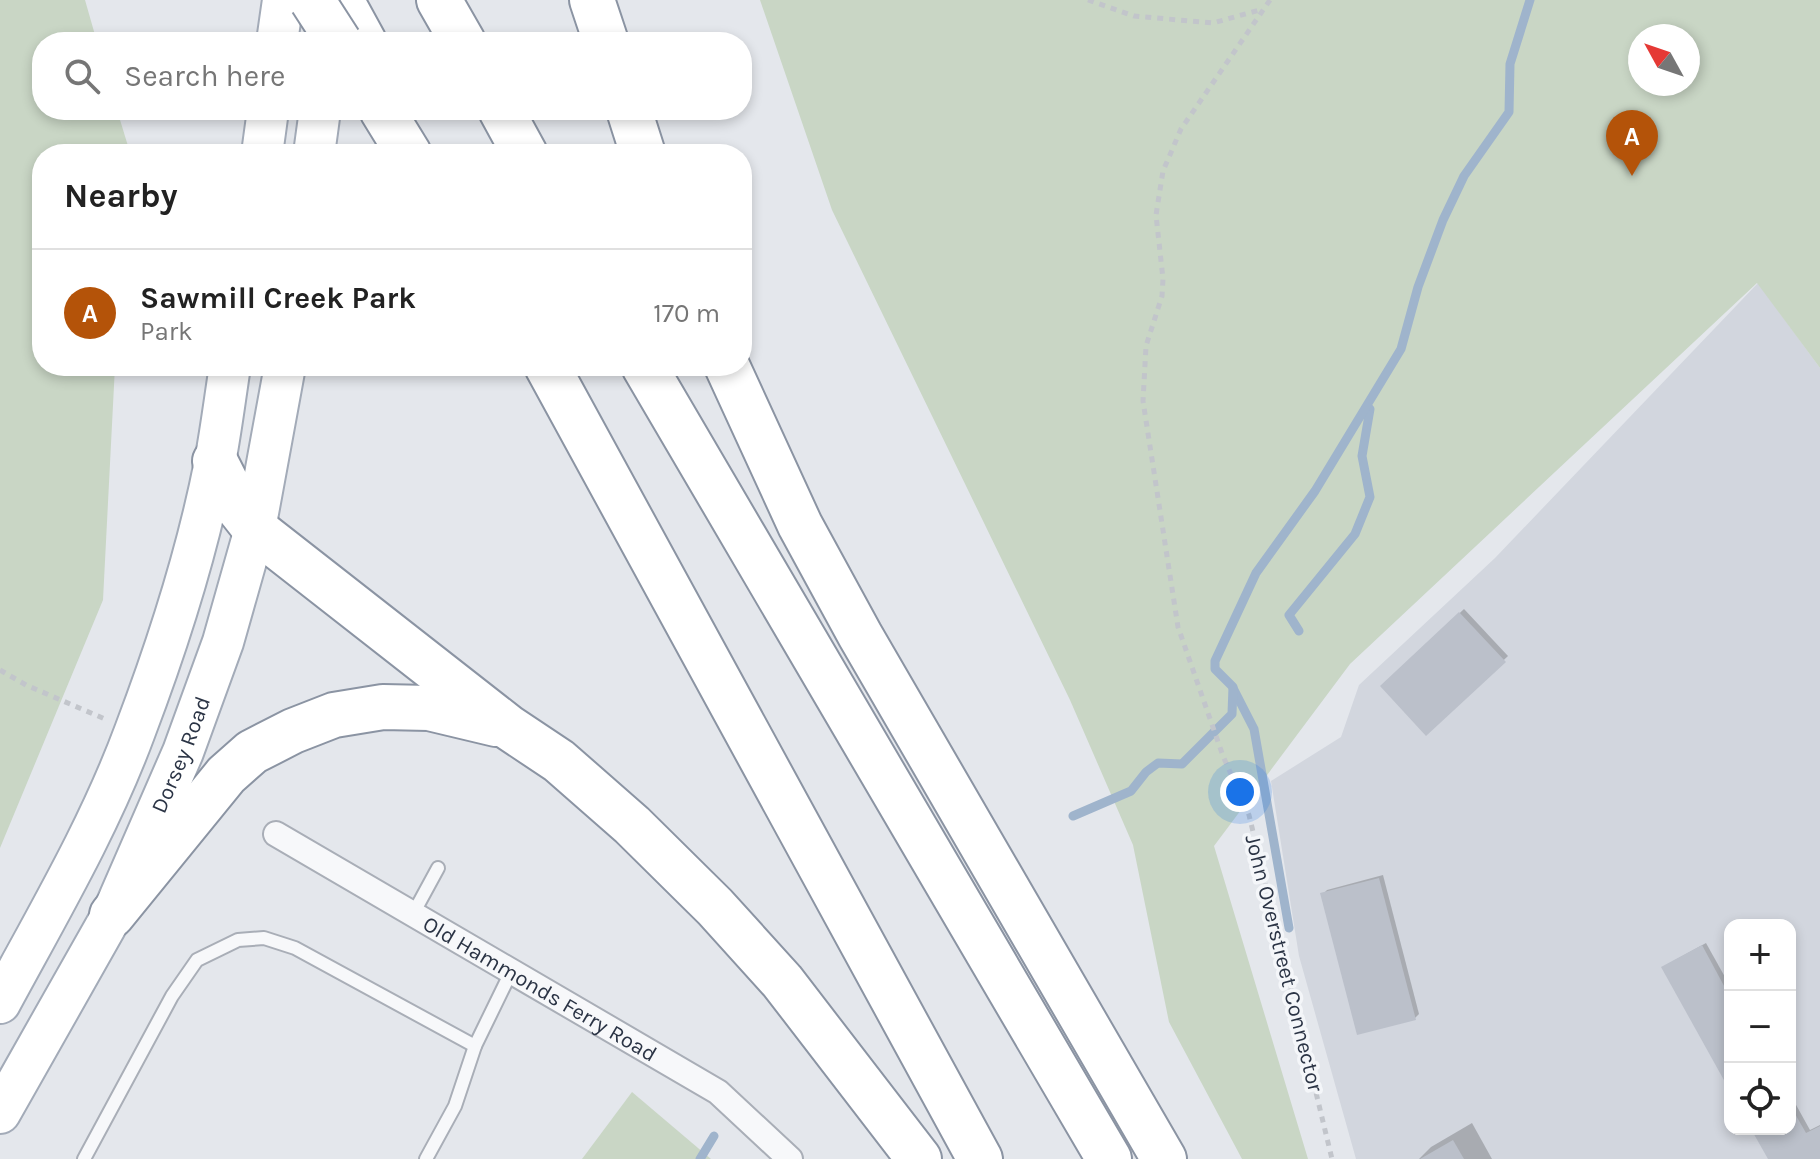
<!DOCTYPE html>
<html lang="en">
<head>
<meta charset="utf-8">
<style>
	body { margin:0; font-family:Karla,sans-serif; background:#f6f6f6; color:#222 }
	.controls { position:absolute; right:24px; bottom:24px; display:grid; overflow:hidden; border-radius:16px; box-shadow:0 4px 12px #0003 }
	.controls button { width:72px; height:72px; display:grid; place-items:center; padding:0; border:0; border-bottom:2px solid #e0e0e0; background:#fff; color:#222; font:40px sans-serif }
	.compass { position:absolute; left:1628px; top:24px; width:72px; height:72px; border-radius:50%; background:#fff; box-shadow:0 4px 12px #0003; rotate:310deg }
	.you { position:absolute; left:1240px; top:792px; width:28px; height:28px; margin:-20px; border:6px solid #fff; border-radius:50%; background:#1a73e8; box-shadow:0 0 0 12px #1a73e833 }
	.badge { display:grid; place-items:center; width:52px; height:52px; border-radius:50%; background:#b45309; color:#fff; font-size:26px; font-weight:700 }
	.pin { position:absolute; translate:-50% -66px; filter:drop-shadow(0 2px 4px #0008) }
	.pin::after { content:''; position:absolute; top:42px; width:28px; height:24px; background:inherit; clip-path:polygon(0 0,100% 0,50% 100%) }
	.list { margin:0; padding:0; list-style:none }
	h2 { display:flex; justify-content:space-between; align-items:center; height:104px; margin:0; padding:0 32px; font-size:34px }
	h2 small { font-size:26px; font-weight:400; color:#767676 }
	.list li { display:grid; grid-template-columns:52px 1fr auto; gap:24px; align-items:center; box-sizing:border-box; height:128px; padding:0 32px; border-top:2px solid #e0e0e0 }
	.list b { display:block; font-size:30px; white-space:nowrap }
	.list p { margin:0; font-size:26px; white-space:nowrap; color:#767676 }
	.list em { font-size:26px; font-style:normal; color:#767676 }
	.icon { flex:none; width:44px; height:44px; fill:none; stroke:currentColor; stroke-width:2; stroke-linecap:round; stroke-linejoin:round }
	.map { position:relative; flex:none; width:1820px; height:1159px; overflow:hidden }
	.search { position:absolute; background:#fff; box-shadow:0 4px 12px #0003; left:32px; top:32px; width:720px; height:88px; display:flex; align-items:center; gap:20px; box-sizing:border-box; padding:0 28px; border-radius:32px; color:#767676; font-size:30px }
	.panel { position:absolute; background:#fff; box-shadow:0 4px 12px #0003; left:32px; top:144px; width:720px; height:232px; border-radius:32px }
	.map>svg:first-child { display:block }
</style>
</head>
<body>
<div class="map">
<svg width="1820" height="1159" viewBox="0 0 1820 1159">
	<rect width="100%" height="100%" fill="#e4e7ec"/>
	<path fill="#d2d6de" fill-rule="evenodd" d="M1758,283L1820,368V1159H1356L1299,956L1271,781L1341,737L1359,685L1495,558ZM1730,925H1790V1129H1730Z"/>
	<g fill="#c9d6c5" fill-rule="evenodd">
		<path d="M0,0H85L97,42H42V110H117L128,146L127,154H42V366H115L103,600L0,848Z"/>
		<path d="M760,0H1820V368L1757,283L1350,664L1214,846L1308,1159H1242L1169,1022L1133,845L1070,700L832,210ZM1688,36V84H1640V36Z"/>
		<path d="M632,1092L711,1159H582Z"/>
	</g>
	<g fill="#0003">
		<path d="M1464,609L1508,656L1426,733L1383,686Z"/>
		<path d="M1383,875L1419,1014L1415,1018L1323,894L1327,890Z"/>
		<path d="M1706,943L1730,986V1087L1668,964Z"/>
		<path d="M1790,1094L1810,1130L1820,1125V1159H1770L1753,1129H1790Z"/>
		<path d="M1472,1123L1492,1159H1419L1431,1147Z"/>
	</g>
	<g fill="none" stroke-linecap="round" stroke-linejoin="round">
		<g stroke="#9fb4cc" stroke-width="9">
			<path d="M1299,631L1289,615L1355,534L1370,497L1362,456L1370,409"/>
			<path d="M1233,688L1254,729L1289,928"/>
			<path d="M1073,816L1131,791L1146,772L1158,763L1182,764L1232,714L1233,687L1215,669V661L1256,573L1315,491L1401,349L1418,287L1443,220L1464,176L1509,112L1510,64L1530,0"/>
			<path d="M700,1159L714,1136"/>
		</g>
	</g>
	<g fill="#bbc0ca">
		<path d="M1459,612L1506,662L1426,736L1380,686Z"/>
		<path d="M1379,878L1416,1020L1357,1035L1320,893Z"/>
		<path d="M1702,945L1730,997V1091L1661,967Z"/>
		<path d="M1790,1105L1806,1133L1820,1126V1159H1768L1751,1129H1790Z"/>
		<path d="M1453,1140L1464,1159H1420Z"/>
	</g>
	<g fill="none" stroke-linecap="round" stroke-linejoin="round">
		<defs>
			<g id="service">
				<path d="M413,914L438,868"/>
				<path d="M84,1159L172,996L197,960L238,940L264,938L295,948L475,1046"/>
				<path d="M426,1159L455,1106L475,1046L511,972"/>
			</g>
			<g id="minor">
				<path id="s1" d="M276,834L718,1092L790,1159"/>
			</g>
			<g id="primary">
				<path d="M277,42L283,0"/>
				<path d="M262,154L268,110"/>
				<path d="M314,154L320,110"/>
				<path d="M0,1003C48,914 100,826 135,731C168,644 197,554 215,462C221,431 225,398 230,366"/>
				<path id="s2" d="M0,1113L112,915L183,752L223,642L255,529L285,366"/>
			</g>
			<g id="motorway">
				<path d="M341,0L364,42"/>
				<path d="M439,0L463,42"/>
				<path d="M592,0L606,42"/>
				<path d="M382,110L409,154"/>
				<path d="M501,110L525,154"/>
				<path d="M629,110L643,154"/>
				<path d="M547,366L980,1159"/>
				<path d="M644,366L1109,1159"/>
				<path d="M727,366L800,525L860,635L1164,1159"/>
				<path d="M215,461L240,510L255,529L508,727L559,761L632,825L715,907L782,981L919,1159"/>
				<path d="M112,915L226,775L252,752L293,731L334,715L383,707L429,708L496,724"/>
			</g>
		</defs>
		<use href="#service" stroke="#a9aeb7" stroke-width="16"/>
		<use href="#minor" stroke="#a9aeb7" stroke-width="28"/>
		<use href="#primary" stroke="#a3abb8" stroke-width="44"/>
		<use href="#motorway" stroke="#8b94a3" stroke-width="48"/>
		<g stroke="#c2c5cb" stroke-width="5" stroke-dasharray="6 6" stroke-linecap="butt">
			<path d="M1088,0L1134,16L1213,23L1263,9"/>
			<path d="M1270,0L1181,129L1163,171L1156,215L1163,279L1162,296L1146,346L1143,401L1178,627L1223,756L1249,815L1332,1159"/>
			<path d="M0,670L26,685L105,719"/>
		</g>
		<use href="#service" stroke="#f7f8fa" stroke-width="12"/>
		<use href="#minor" stroke="#f7f8fa" stroke-width="24"/>
		<use href="#primary" stroke="#fff" stroke-width="40"/>
		<use href="#motorway" stroke="#fff" stroke-width="44"/>
		<defs>
			<path id="motorway-bridge" d="M312,0L339,42"/>
		</defs>
		<use href="#motorway-bridge" stroke="#8b94a3" stroke-width="48" stroke-linecap="butt"/>
		<use href="#motorway-bridge" stroke="#fff" stroke-width="44"/>
	</g>
	<g text-anchor="middle" stroke-width="7" stroke-linejoin="round" paint-order="stroke">
		<g font-size="22" fill="#2b3445" stroke="#f4f6f9">
			<text dy="8" stroke="none"><textPath href="#s2" startOffset="402">Dorsey Road</textPath></text>
			<text transform="translate(1285 963) rotate(76)" y="8">John Overstreet Connector</text>
			<text dy="8" stroke="none"><textPath href="#s1" startOffset="306">Old Hammonds Ferry Road</textPath></text>
		</g>
	</g>
</svg>
<div class="controls">
<button>+</button>
<button>−</button>
<button><svg class="icon" aria-label="locate" viewBox="0 0 24 24"><circle cx="12" cy="12" r="6"/><path d="M12 2v4M12 18v4M2 12h4M18 12h4"/></svg></button>
</div>
<svg class="compass" viewBox="-18 -18 36 36"><path d="M0-13l5 13h-10z" fill="#e53935"/><path d="M0 13l5-13h-10z" fill="#767676"/></svg>
<div class="you"></div>
<div class="pin badge" style="left:1632px;top:176px">A</div>
<div class="search"><svg class="icon" aria-label="search" viewBox="0 0 24 24"><circle cx="10" cy="10" r="6"/><path d="M15 15l6 6"/></svg>Search here</div>
<section class="panel">
<h2>Nearby<small></small></h2>
<ul class="list">
<li><span class="badge">A</span><div><b>Sawmill Creek Park</b><p>Park</p></div><em>170 m</em></li>
</ul>
</section>
</div>
</body>
</html>
